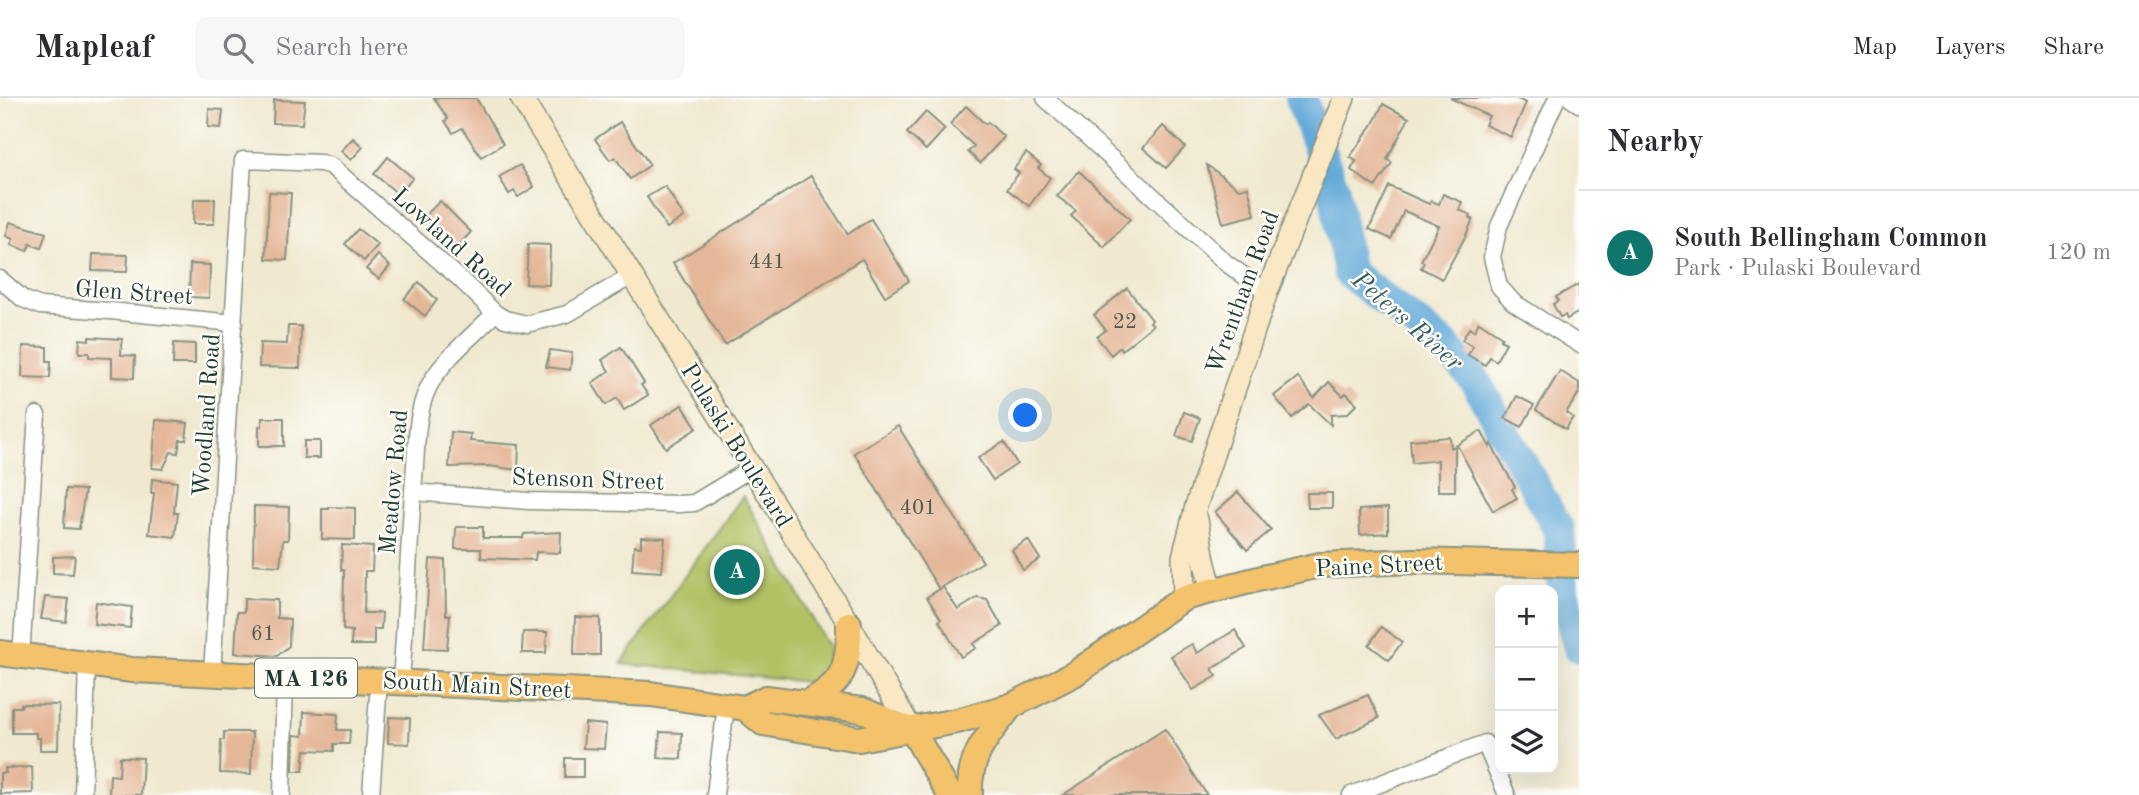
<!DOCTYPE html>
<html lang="en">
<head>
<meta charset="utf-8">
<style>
	body { margin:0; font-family:"Old Standard TT",serif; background:#f7f7f7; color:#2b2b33 }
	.controls { position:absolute; right:21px; bottom:21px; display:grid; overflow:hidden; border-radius:14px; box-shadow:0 7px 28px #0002 }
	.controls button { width:63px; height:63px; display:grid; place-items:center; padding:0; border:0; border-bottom:2px solid #e1e1e2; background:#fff; color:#2b2b33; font:35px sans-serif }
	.you { position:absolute; left:1026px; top:318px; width:24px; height:24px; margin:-18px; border:5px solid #fff; border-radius:50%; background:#1a73e8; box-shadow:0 0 0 10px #1a73e833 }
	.badge { display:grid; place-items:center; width:46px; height:46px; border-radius:50%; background:#0f766e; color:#fff; font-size:23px; font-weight:700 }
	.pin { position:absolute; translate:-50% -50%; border:4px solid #fff; box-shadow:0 2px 7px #0006 }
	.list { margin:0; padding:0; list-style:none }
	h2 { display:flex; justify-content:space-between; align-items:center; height:91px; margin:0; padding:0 28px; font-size:30px }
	h2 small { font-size:23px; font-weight:400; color:#7c7c81 }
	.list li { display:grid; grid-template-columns:46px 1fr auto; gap:21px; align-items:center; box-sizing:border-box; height:126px; padding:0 28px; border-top:2px solid #e1e1e2 }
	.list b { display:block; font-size:26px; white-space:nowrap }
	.list p { margin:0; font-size:23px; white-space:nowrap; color:#7c7c81 }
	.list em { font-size:23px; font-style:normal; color:#7c7c81 }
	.icon { flex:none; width:38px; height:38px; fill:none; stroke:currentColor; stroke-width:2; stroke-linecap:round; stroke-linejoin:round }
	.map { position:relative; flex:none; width:1579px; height:697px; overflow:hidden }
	header { display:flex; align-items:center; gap:42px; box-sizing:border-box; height:98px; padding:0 35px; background:#fff; border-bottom:2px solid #e1e1e2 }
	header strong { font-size:33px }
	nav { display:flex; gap:38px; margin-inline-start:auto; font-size:24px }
	.search { width:490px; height:63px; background:#f7f7f7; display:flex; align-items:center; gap:18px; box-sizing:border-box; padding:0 24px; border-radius:14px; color:#7c7c81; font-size:26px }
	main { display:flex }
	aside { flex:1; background:#fff }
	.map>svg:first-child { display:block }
</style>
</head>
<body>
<header>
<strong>Mapleaf</strong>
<div class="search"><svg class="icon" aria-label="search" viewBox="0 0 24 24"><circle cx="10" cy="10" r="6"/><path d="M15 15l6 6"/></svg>Search here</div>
<nav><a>Map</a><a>Layers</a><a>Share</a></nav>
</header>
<main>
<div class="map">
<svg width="1579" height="697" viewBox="0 0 1579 697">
	<rect width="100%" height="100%" fill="#fdfcf7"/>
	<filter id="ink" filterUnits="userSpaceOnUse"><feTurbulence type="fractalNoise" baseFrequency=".0143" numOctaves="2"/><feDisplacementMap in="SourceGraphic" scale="14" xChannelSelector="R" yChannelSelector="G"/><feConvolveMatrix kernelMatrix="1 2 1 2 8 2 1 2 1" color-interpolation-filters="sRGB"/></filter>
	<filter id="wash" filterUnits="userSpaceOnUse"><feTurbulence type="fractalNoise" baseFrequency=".00686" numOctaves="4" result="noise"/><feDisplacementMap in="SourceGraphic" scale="28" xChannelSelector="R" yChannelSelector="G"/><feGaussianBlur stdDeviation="1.57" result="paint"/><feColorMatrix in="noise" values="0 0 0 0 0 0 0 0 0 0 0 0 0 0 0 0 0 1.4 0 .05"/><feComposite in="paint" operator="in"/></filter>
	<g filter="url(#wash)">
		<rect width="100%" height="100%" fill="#f0e9d0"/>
		<path fill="#b1c164" stroke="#687f4c" stroke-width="2" d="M743,398L829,550L825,573L808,584L621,566Z"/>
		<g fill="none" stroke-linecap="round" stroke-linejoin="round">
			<path stroke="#63aad9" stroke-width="32" d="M1301,0L1334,92L1349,175L1445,248L1474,281L1559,432L1563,494L1579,549"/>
		</g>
		<g id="blocks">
			<g fill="#e5b799">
				<path d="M434,0H476L503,46L481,59L462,30L453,35L445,23L448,21Z"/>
				<path d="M1450,0H1515L1526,5L1511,39L1485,27L1489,18Z"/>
				<path d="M274,2L305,3L302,26L273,25Z"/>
				<path d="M1383,6L1409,20L1387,61L1392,65L1375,89L1351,72L1356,63L1350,59L1373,26Z"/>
				<path d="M966,8L985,26L988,24L1004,39L980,65L968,54L974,48L950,26Z"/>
				<path d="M209,11L223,12L221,30L208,29Z"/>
				<path d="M926,14L945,31L926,52L907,35Z"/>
				<path d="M620,24L650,67L630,81L615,59L610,62L595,41Z"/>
				<path d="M1163,28L1185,49L1166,70L1143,50Z"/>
				<path d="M353,40L363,49L351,62L341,53Z"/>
				<path d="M1026,55L1041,67L1038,70L1050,80L1029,108L1007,91L1019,75L1014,71Z"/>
				<path d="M388,59L413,80L398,96L374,76Z"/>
				<path d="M520,67L534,89L518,99L514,93L509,96L499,79Z"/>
				<path d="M1207,67L1239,91L1248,89L1255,117L1223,125Z"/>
				<path d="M1079,73L1130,121L1104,149L1071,118L1076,113L1057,98Z"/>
				<path d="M811,78L848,136L871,121L909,183L885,198L862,161L725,247L673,165Z"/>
				<path d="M665,88L684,119L667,130L647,99Z"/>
				<path d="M1389,88L1429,106L1431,103L1439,106L1443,96L1462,104L1459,112L1471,117L1470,120L1473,121L1465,139L1442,181L1421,170L1424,164L1421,163L1439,128L1404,113L1391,141L1369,131Z"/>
				<path d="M269,94L291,95L287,162L266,161Z"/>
				<path d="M194,101H215L214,126H193Z"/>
				<path d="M440,103L471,134L457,149L423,120Z"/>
				<path d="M10,124L46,135L41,150L30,146L27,153L11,147L13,141L6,138Z"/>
				<path d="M358,131L378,147L364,163L345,146Z"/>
				<path d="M528,146L550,147L549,187L526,186Z"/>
				<path d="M93,156L128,157L127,174L92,173Z"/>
				<path d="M378,157L390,168L379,181L366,171Z"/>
				<path d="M190,166L210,167L209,200L189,199Z"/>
				<path d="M419,184L437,202L425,218L404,201Z"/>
				<path d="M1579,186V214L1567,221L1565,217L1560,219L1553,206L1558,203L1556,199Z"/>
				<path d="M1127,190L1152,222L1150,224L1153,227L1122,252L1120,249L1111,257L1097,239L1106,232L1094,217Z"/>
				<path d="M1479,224L1502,239L1500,242L1506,245L1496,263L1490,259L1485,267L1468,257L1473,248L1462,242L1469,230L1474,233Z"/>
				<path d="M288,228H301L300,270L259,269L260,245L287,246Z"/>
				<path d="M89,239L122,241L121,257L135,258L134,280L112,279V260L89,259V255H79L80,241L89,242Z"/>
				<path d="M174,245L195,246V266H173Z"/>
				<path d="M23,248L47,249V263H51L50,280L22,279Z"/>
				<path d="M621,249L644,285L641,287L648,297L624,312L617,300L606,307L592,285L609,273L602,262Z"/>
				<path d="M550,252L572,255L570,272L546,269Z"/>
				<path d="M1560,273L1579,285V295L1566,315L1573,319L1566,331L1536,312Z"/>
				<path d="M1298,279L1314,300L1329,284L1343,298L1346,295L1357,306L1347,316L1331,317V327L1309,306L1292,320L1274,298Z"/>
				<path d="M1517,298L1534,307L1522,329L1505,320Z"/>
				<path d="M682,307L697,330L666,350L651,327Z"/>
				<path d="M1184,314L1200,320L1192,343L1176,338Z"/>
				<path d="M262,320H284V348H259V328H262Z"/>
				<path d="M156,322L188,325L186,342H180L178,355L171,354L163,371L152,370Z"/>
				<path d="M898,328L983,464L939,491L854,355Z"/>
				<path d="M1481,333L1490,349L1491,346L1515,389L1512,391L1517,400L1493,413L1457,347Z"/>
				<path d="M451,334L471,336L470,343L519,347L518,372L488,368L449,369Z"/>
				<path d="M1450,339L1451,350L1455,348V393H1438V362L1412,365L1410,342Z"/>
				<rect x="304" y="343" width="16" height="17"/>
				<path d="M1004,344L1017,366L993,382L978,360Z"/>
				<path d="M152,381L177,384L174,415H178L175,439L149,436L154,395H151Z"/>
				<path d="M66,391L85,392L79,431L64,430Z"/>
				<path d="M1238,394L1271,432L1247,452L1215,414Z"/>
				<path d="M1307,395H1332V410H1308Z"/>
				<path d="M254,408L289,409L288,442H283L280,468L253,466Z"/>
				<path d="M329,409L355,410V442L322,441V411H329Z"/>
				<path d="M1388,410V435L1360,437L1359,412Z"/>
				<path d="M456,429H483V440H523L524,436L561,434L560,455L536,454L535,462L481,460V451H455Z"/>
				<path d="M641,439L665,440L662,474L632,472L634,448L641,449Z"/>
				<path d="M1028,442L1040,461L1023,472L1012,452Z"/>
				<path d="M342,447L373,449L372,473H365L364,515H382L381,531H374V547H351L352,533L343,532L344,472H341Z"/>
				<path d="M75,458L73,476L53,475V459Z"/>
				<path d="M430,461L445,462L446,517H450L447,551L424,550Z"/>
				<path d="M943,489L958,512L977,500L987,502L1002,528L973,546L976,550L961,559L939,523L941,521L927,499Z"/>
				<path d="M45,499L69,501L66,524L41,521Z"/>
				<path d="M244,501L277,502V520L290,521L289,548L277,558L235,555L237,514H244Z"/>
				<path d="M96,504L132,509L130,530L94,526Z"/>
				<path d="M575,519L600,520V557H574Z"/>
				<path d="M1381,529L1402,544L1389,562L1369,547Z"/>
				<path d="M1235,532L1246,550L1212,571L1217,578L1193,592L1171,558L1192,546L1197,555Z"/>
				<path d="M523,534H547L546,555H522Z"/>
				<path d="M1368,597L1379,620L1336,641L1319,617Z"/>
				<path d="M21,606L59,607L58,652H40V640H36V635H12V609H21Z"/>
				<path d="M304,614L338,616L337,632H350L349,646H334V653L305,652L303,673H293L294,637L303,638Z"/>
				<path d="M389,619L410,620L409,646L388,645Z"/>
				<path d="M585,625L606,627L604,651L583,650Z"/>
				<path d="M1165,631L1207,697H1063Z"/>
				<path d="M224,634H252L251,676L220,675L221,642H224Z"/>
				<path d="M660,634L682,635L681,661L658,660Z"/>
				<path d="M120,659L143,660L141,697H109L110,677L119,678Z"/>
				<rect x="565" y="660" width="18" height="19"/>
				<path d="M32,669L33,695L0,696V675H6L5,670Z"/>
			</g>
		</g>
	</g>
	<g filter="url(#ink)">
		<use href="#blocks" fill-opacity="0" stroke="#889382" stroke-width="2"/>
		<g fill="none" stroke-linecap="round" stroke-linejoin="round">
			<defs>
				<g id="street">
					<path d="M1045,0L1226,165L1267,194"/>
					<path d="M1557,0L1499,128L1492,159L1499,188L1513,204L1579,246"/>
					<path d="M1570,0L1579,6"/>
					<path d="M0,181L23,201L40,208L110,213L234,225"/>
					<path d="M413,394L528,403L679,406L694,405L752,370"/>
					<path d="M21,559L37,317"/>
					<path d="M212,576L243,62L321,65L331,68L458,179L495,215L505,221L527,226L567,216L631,178"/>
					<path d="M401,583C406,516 409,448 414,380C417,350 415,314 430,286C445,259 474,237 495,215"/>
					<path d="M83,697L87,567"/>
					<path d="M282,697L285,579"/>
					<path d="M371,697L379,583"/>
					<path d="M715,697L726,607"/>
					<path d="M1351,697L1485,645L1507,697"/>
				</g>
				<g id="secondary">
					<path d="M521,0L849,526L912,632"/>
					<path d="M1197,421L1204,462L1212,493"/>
					<path d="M1184,500L1183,459L1196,408L1267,194L1344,0"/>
				</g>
				<g id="primary">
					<path d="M0,555L132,572L651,596L745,610L763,625L859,641L957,623L1011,608L1074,576L1184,500L1262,480L1320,467L1414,463L1579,467"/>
					<path d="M805,605C845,587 849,567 849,526"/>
					<path d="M745,610L766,600L862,612L911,632"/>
					<path d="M912,632L950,697"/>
					<path d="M970,697C968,657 988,638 1011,608"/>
				</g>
			</defs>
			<use href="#street" stroke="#889382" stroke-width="19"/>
			<use href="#secondary" stroke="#889382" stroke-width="24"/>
			<use href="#primary" stroke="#889382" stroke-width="28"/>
			<use href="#street" stroke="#fff" stroke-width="16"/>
			<use href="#secondary" stroke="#fae7c3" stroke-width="21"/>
			<use href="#primary" stroke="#f3c26a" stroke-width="24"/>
		</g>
	</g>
	<g text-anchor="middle" stroke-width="5" stroke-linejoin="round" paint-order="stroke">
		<g font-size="21" fill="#505c4d">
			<text x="767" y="170">441</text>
			<text x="1125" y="230">22</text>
			<text x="918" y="416">401</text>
			<text x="263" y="542">61</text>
		</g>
		<rect fill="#fdfcf7" stroke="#62766e" stroke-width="2" x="255" y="560.5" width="102" height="39" rx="5"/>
		<g font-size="23" font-weight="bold" fill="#1f3d34">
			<text x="306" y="588">MA 126</text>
		</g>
		<g font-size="24" fill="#1f3d34" stroke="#fdfcf7">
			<text transform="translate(452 144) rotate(42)" y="8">Lowland Road</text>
			<text transform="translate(134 194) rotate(4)" y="8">Glen Street</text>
			<text transform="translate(1242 194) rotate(-70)" y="8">Wrentham Road</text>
			<text transform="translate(206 317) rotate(-86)" y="8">Woodland Road</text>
			<text transform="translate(737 347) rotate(58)" y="8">Pulaski Boulevard</text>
			<text transform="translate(588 381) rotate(2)" y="8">Stenson Street</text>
			<text transform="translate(393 384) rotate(-85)" y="8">Meadow Road</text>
			<text transform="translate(1379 467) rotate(-3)" y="8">Paine Street</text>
			<text transform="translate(477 587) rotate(3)" y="8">South Main Street</text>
		</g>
		<g font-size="26" font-style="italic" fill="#335e66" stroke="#fdfcf7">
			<text transform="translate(1408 222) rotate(41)" y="9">Peters River</text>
		</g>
	</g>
</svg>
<div class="controls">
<button>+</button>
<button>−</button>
<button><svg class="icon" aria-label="layers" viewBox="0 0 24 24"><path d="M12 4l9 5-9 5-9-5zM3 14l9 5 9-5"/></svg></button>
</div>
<div class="you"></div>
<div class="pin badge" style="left:737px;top:474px">A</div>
</div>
<aside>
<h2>Nearby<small></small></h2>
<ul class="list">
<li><span class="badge">A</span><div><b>South Bellingham Common</b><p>Park · Pulaski Boulevard</p></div><em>120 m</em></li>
</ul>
</aside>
</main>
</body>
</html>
